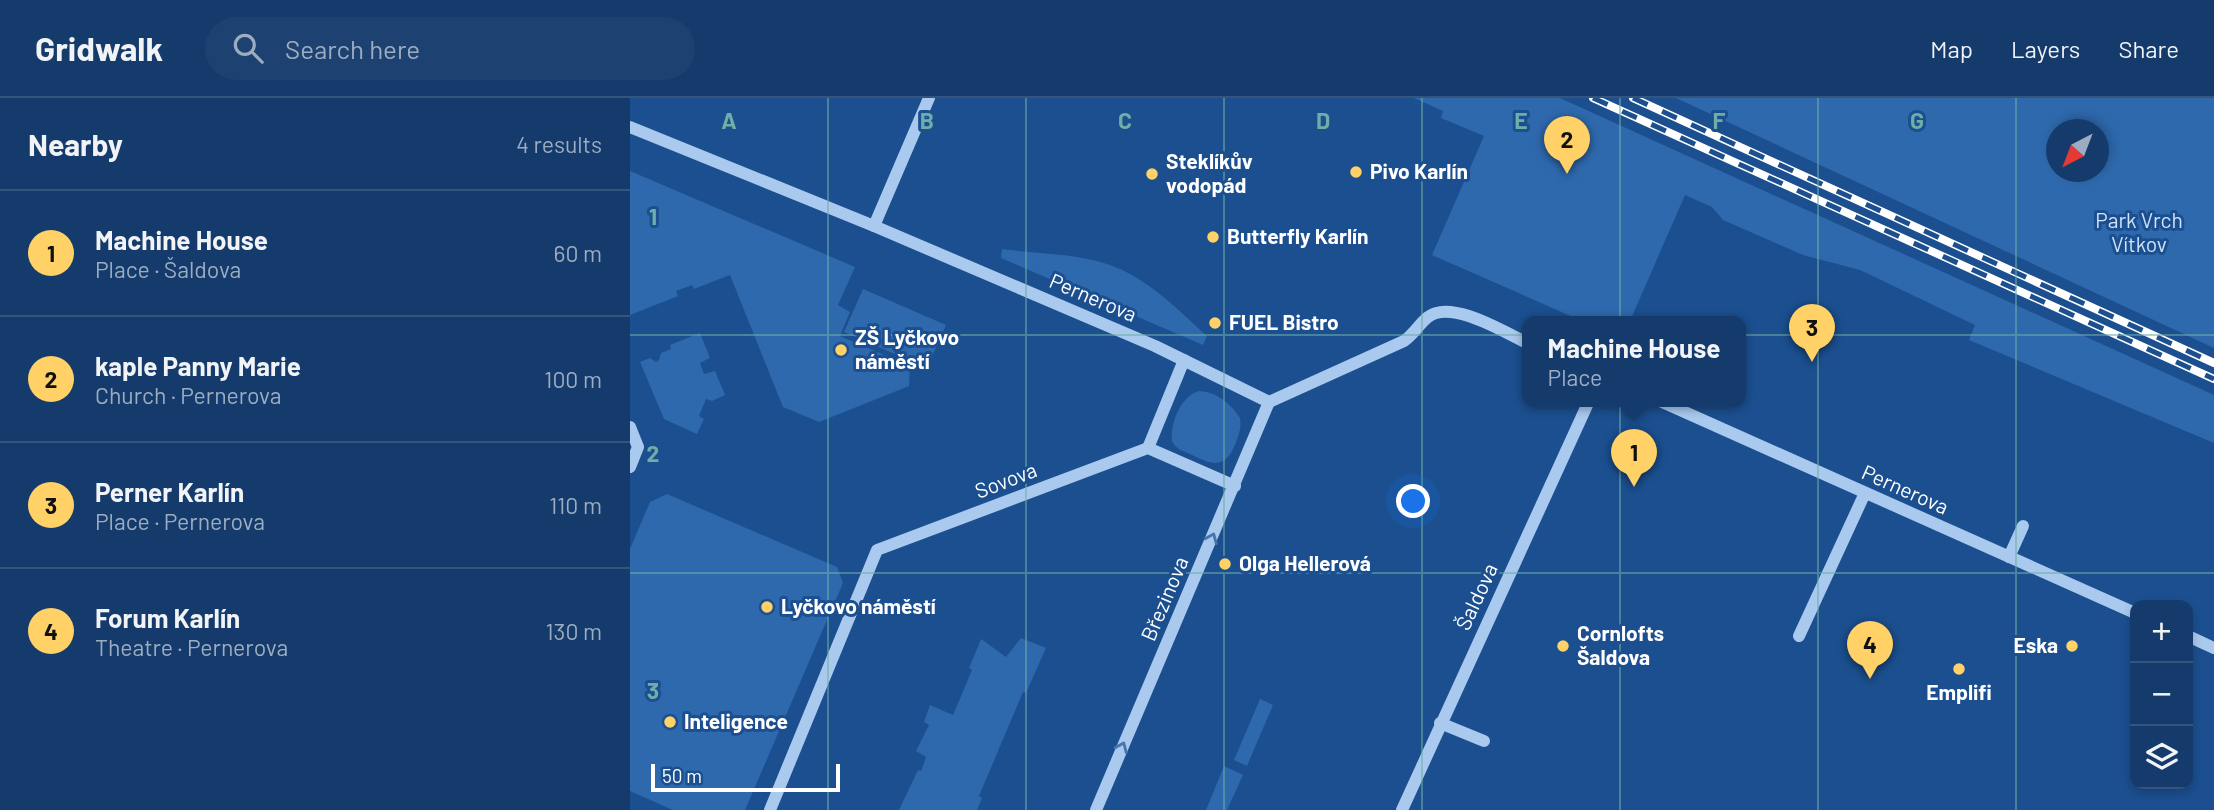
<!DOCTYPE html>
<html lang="en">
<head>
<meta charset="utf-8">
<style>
	body { margin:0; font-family:Barlow,sans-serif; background:#1d4271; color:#f1f3f6 }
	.controls { position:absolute; right:21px; bottom:21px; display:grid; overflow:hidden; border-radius:14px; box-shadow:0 4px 10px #0003 }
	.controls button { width:63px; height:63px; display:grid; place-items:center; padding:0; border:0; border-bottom:2px solid #33557e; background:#143b6b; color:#f1f3f6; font:35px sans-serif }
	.compass { position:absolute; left:1416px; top:21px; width:63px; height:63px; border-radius:50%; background:#143b6b; box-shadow:0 4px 10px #0003; rotate:222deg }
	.scale { position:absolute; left:21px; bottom:18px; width:189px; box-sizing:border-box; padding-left:7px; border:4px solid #fff; border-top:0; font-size:19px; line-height:24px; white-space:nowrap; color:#fff; -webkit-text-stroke:5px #1b4f8f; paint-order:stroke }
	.you { position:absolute; left:784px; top:404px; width:24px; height:24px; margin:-18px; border:5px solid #fff; border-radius:50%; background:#1a73e8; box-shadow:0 0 0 10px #1a73e833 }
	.badge { display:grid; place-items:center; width:46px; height:46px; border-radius:50%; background:#ffd166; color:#111; font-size:23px; font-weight:700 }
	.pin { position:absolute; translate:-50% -58px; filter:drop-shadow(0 2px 4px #0008) }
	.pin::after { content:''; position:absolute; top:37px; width:24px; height:21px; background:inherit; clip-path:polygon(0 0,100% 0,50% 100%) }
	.popup { position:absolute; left:892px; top:218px; width:224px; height:91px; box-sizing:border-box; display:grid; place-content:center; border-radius:14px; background:#143b6b; filter:drop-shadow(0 2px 5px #0005); font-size:23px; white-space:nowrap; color:#9dadc1 }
	.popup b { font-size:26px; color:#f1f3f6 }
	.popup::after { content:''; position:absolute; left:50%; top:100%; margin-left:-14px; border:14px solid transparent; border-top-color:#143b6b }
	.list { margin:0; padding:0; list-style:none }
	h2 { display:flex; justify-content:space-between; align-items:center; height:91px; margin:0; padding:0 28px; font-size:30px }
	h2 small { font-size:23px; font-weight:400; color:#9dadc1 }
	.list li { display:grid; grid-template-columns:46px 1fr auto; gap:21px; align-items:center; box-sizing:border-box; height:126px; padding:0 28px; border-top:2px solid #33557e }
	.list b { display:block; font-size:26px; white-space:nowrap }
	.list p { margin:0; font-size:23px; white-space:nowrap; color:#9dadc1 }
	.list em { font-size:23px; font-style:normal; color:#9dadc1 }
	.icon { flex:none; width:38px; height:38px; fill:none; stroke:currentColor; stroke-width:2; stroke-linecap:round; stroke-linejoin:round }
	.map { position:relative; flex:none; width:1584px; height:712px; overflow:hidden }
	header { display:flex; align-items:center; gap:42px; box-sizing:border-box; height:98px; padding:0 35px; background:#143b6b; border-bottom:2px solid #33557e }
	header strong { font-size:33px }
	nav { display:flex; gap:38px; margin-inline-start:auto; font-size:24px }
	.search { width:490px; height:63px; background:#1d4271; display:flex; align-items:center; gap:18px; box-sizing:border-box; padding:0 24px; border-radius:38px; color:#9dadc1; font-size:26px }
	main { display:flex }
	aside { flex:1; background:#143b6b }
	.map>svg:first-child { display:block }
</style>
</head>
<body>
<header>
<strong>Gridwalk</strong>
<div class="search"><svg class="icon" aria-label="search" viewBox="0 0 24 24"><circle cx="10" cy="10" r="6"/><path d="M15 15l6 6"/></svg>Search here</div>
<nav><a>Map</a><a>Layers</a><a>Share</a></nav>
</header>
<main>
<aside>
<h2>Nearby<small>4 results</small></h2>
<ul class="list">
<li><span class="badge">1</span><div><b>Machine House</b><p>Place · Šaldova</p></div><em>60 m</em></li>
<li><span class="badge">2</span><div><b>kaple Panny Marie</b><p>Church · Pernerova</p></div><em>100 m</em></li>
<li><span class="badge">3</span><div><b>Perner Karlín</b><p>Place · Pernerova</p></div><em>110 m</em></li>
<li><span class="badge">4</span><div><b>Forum Karlín</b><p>Theatre · Pernerova</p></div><em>130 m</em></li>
</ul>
</aside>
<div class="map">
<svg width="1584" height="712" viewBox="0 0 1584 712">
	<rect width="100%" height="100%" fill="#1b4f8f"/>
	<g fill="#2e69ad" fill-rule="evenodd">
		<path d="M784,0H930L1584,297V345L1339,242L1345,227L1230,172L1173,157L1093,122L1082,109L1055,97L1000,223H952L802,157L854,38L811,20L813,13Z"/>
		<path d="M1046,0H1584V250ZM1426,32H1468V74H1426Z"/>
		<path d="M0,73L225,169L208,207L220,214L210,238L280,268L279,288L189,324L153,309L100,177L64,191L62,187L46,193L48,198L0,217Z"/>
		<path d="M372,151C409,156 450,155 485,169C521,183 549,213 577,238L573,247L371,160Z"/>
		<path d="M233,191L316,227L297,270L214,234Z"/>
		<path d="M70,235L80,260L70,265L74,276L85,273L95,297L82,303L76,301L69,318L74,321L67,336L34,321L10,264L20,260L26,264L29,262L31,255L41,251L40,247Z"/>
		<path d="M569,293C587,294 600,305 610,320C612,330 608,338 605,347C594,373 580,366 560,356C552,353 546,351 542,343C540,325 551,298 569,293Z"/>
		<path d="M37,396L207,469L213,485L115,712H43L0,693V451L20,404Z"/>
		<path d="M391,540L416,550L396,595L393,594L349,698L352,700L347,712H269L288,672L291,673L296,659L286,653L299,627L294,624L300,607L323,617L342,572L339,570L351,541L376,559Z"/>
		<path d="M630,601L643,607L617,668L604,662Z"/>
		<path d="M594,668L613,677L597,712H576Z"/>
	</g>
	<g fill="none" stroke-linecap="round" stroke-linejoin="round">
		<g stroke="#a9c9ee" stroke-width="12">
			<path d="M0,29L244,128L525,248L639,304"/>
			<path d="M244,128L299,0"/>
			<path d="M1030,303L1505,515"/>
			<path d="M639,304L774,243C784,236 789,226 798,219C821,201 874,234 897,245"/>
			<path d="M0,329L8,349L0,369"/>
			<path d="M518,350L554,262"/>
			<path d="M1379,459L1393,428"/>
			<path d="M1169,538L1235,395"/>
			<path d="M1558,538L1584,550"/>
			<path d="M810,625L854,643"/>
			<path d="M140,712L247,452L518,350L605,388"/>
			<path d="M466,712L639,304"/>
			<path d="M772,712L959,303"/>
		</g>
		<defs>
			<g id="rail">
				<path d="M963,0L1584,281"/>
				<path d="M1003,0L1584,265"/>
			</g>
		</defs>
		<use href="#rail" stroke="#fff" stroke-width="8"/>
		<use href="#rail" stroke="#1b4f8f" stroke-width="5" stroke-dasharray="16" stroke-linecap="butt"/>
	</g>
	<defs><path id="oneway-chevron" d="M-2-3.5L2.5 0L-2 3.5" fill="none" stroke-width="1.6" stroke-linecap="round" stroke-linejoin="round" transform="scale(1.75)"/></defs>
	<g stroke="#4674ac">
		<use href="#oneway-chevron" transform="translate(582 440) rotate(-67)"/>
		<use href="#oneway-chevron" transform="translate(492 649) rotate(-67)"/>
	</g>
	<path fill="none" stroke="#6fada8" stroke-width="2" stroke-opacity="0.55" d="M198,0V712M396,0V712M594,0V712M792,0V712M990,0V712M1188,0V712M1386,0V712M0,237H1584M0,475H1584"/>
	<g fill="#ffd166" stroke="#1b4f8f" stroke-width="2.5">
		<circle cx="726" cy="74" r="7"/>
		<circle cx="522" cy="76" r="7"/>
		<circle cx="583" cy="139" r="7"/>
		<circle cx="585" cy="225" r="7"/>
		<circle cx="211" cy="252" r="7"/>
		<circle cx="595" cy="466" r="7"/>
		<circle cx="137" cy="509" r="7"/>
		<circle cx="933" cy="548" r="7"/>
		<circle cx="1442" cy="548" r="7"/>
		<circle cx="1329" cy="571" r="7"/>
		<circle cx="40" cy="624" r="7"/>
	</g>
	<g text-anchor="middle" stroke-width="6" stroke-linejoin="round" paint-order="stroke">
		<g font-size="21" font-weight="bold" fill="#fff" stroke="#1b4f8f" text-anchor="start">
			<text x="536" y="71">Steklíkův<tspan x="536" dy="24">vodopád</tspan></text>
			<text x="740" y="81">Pivo Karlín</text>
			<text x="597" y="146">Butterfly Karlín</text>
			<text x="599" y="232">FUEL Bistro</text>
			<text x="225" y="247">ZŠ Lyčkovo<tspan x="225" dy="24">náměstí</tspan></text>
			<text x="609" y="473">Olga Hellerová</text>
			<text x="151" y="516">Lyčkovo náměstí</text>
			<text x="947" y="543">Cornlofts<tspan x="947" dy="24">Šaldova</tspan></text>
			<text x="1428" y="555" text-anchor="end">Eska</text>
			<text x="1329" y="602" text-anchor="middle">Emplifi</text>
			<text x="54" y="631">Inteligence</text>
		</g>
		<g font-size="21" fill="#cfe3fa" stroke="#1b4f8f">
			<text x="1509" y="130">Park Vrch<tspan x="1509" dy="24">Vítkov</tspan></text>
		</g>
		<g font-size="21" fill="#fff" stroke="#1b4f8f">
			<text transform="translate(463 200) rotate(23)" y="7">Pernerova</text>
			<text transform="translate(376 383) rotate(-21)" y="7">Sovova</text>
			<text transform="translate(1275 392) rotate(24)" y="7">Pernerova</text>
			<text transform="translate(847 499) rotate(-65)" y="7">Šaldova</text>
			<text transform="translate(535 501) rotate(-67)" y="7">Březinova</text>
		</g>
	</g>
	<g font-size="23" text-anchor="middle" font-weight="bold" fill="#6fada8" stroke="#1b4f8f" stroke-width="6" stroke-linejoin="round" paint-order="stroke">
		<text x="99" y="31">A</text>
		<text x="297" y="31">B</text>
		<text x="495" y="31">C</text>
		<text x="693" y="31">D</text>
		<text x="891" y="31">E</text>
		<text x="1089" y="31">F</text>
		<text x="1287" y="31">G</text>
		<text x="23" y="127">1</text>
		<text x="23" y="364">2</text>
		<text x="23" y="601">3</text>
	</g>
</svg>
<div class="controls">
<button>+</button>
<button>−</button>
<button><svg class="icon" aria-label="layers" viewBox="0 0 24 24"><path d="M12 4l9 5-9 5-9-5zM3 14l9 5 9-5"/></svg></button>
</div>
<svg class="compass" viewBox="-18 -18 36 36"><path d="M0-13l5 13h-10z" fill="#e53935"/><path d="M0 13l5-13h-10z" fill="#9dadc1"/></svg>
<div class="scale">50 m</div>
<div class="you"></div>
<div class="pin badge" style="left:1004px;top:389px">1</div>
<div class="popup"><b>Machine House</b>Place</div>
<div class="pin badge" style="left:937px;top:76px">2</div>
<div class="pin badge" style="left:1182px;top:264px">3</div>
<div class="pin badge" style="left:1240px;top:581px">4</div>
</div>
</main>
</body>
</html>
